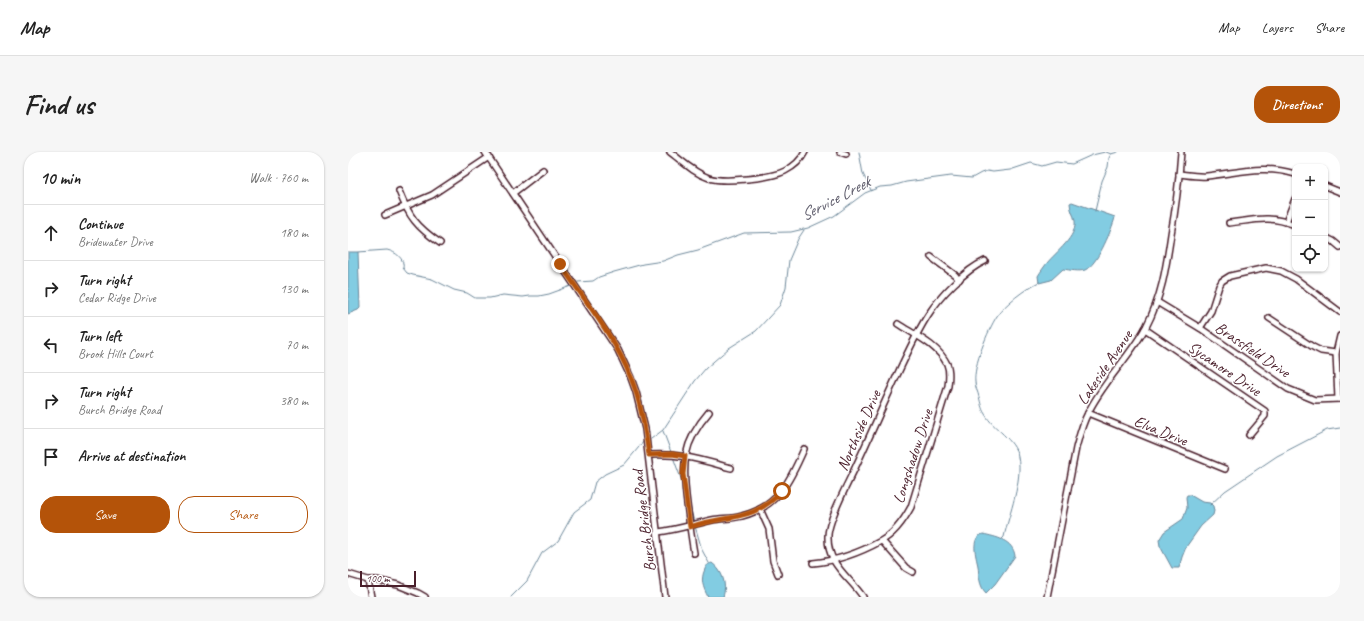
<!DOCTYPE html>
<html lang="en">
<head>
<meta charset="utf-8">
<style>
	body { margin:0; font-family:Caveat,sans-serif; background:#f6f6f6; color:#222 }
	.controls { position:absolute; right:12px; top:12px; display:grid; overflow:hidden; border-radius:8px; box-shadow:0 1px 3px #0004 }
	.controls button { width:36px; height:36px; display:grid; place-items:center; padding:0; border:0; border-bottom:1px solid #e0e0e0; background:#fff; color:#222; font:20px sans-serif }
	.scale { position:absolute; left:12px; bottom:10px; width:56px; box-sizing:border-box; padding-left:4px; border:2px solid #4a1f2b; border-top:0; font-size:11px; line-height:14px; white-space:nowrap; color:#4a1f2b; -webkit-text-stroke:3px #fff; paint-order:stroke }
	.stop { position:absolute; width:12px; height:12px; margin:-9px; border:3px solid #b45309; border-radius:50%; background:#fff }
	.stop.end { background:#b45309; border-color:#fff; box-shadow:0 1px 4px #0008 }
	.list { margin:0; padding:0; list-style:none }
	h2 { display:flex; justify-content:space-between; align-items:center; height:52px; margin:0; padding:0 16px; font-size:17px }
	h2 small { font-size:13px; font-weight:400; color:#767676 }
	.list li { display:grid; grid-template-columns:26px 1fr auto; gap:12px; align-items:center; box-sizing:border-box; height:56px; padding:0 16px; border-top:1px solid #e0e0e0 }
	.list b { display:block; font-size:15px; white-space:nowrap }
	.list p { margin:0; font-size:13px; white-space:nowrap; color:#767676 }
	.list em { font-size:13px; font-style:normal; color:#767676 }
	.actions { display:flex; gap:8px; padding:12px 16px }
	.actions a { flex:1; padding:9px 0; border:1px solid #b45309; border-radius:16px; text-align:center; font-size:14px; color:#b45309 }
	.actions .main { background:#b45309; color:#fff }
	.icon { flex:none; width:22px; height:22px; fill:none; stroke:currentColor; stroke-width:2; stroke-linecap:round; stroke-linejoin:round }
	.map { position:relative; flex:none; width:992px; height:445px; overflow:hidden; border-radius:16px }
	header { display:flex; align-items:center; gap:24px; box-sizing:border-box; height:56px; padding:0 20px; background:#fff; border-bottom:1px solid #e0e0e0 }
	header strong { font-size:19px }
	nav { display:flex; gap:22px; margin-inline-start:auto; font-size:14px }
	.intro { display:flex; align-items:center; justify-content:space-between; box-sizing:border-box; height:96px; padding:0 24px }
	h1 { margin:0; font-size:28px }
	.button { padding:10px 18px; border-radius:16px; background:#b45309; color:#fff; font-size:14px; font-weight:700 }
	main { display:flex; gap:24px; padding:0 24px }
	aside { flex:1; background:#fff; border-radius:16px; box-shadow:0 1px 3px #0004 }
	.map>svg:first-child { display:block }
</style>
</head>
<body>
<header>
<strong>Map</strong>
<nav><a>Map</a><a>Layers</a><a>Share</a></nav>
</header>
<div class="intro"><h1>Find us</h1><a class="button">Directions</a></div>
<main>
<aside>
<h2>10 min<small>Walk · 760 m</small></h2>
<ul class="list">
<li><svg class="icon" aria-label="ahead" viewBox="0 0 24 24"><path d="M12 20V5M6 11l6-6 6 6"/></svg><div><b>Continue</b><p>Bridewater Drive</p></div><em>180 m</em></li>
<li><svg class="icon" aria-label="right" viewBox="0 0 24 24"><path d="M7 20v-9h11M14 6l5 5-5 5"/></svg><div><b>Turn right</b><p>Cedar Ridge Drive</p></div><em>130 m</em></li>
<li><svg class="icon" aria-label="left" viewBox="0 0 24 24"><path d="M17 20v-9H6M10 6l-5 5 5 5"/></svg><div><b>Turn left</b><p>Brook Hills Court</p></div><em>70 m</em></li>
<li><svg class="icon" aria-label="right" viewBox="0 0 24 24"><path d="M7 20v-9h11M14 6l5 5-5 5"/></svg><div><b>Turn right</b><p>Burch Bridge Road</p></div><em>380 m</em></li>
<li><svg class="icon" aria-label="arrive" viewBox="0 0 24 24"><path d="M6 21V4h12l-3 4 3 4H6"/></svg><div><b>Arrive at destination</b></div></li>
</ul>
<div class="actions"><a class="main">Save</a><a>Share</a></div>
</aside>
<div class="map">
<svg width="992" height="445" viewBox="0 0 992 445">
	<rect width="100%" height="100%" fill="#fff"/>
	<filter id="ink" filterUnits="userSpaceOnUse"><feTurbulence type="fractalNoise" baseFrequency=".025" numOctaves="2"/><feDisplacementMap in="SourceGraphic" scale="8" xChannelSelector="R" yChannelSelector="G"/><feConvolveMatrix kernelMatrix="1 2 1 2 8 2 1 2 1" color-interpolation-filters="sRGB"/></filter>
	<g filter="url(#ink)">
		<g fill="#82cce2" stroke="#6c8799">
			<path d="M724,50L767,65L766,69C762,81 749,113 737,118C731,120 722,118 715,117L703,128L691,131L690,124C693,119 696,115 699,111C708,100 729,85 727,69C726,63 722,58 722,51Z"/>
			<path d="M0,100H10L12,156L10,158L0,162Z"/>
			<path d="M839,343H842L854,350L862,351L865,354L866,359L865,363L853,374L838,395L834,405L831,416H824L812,394L811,388L816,380L835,367L839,356L838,345Z"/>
			<path d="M635,382C648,385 665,388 667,404L647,432L638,441C631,434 631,423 630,414C628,404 622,386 635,382Z"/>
			<path d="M364,411C375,419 379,433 375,445H360C355,435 352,428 357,417C359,413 360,412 364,411Z"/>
		</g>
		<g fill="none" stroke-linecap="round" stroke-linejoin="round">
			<g stroke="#6c8799" stroke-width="1">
				<path d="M511,0L515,22L523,38"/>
				<path d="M758,0L763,2L770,0"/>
				<path d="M747,59L754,29L760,15L761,6L763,2"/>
				<path d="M10,100L39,98C48,100 57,107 55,116L59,121L65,123L84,127L106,138L119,141L127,146H142L155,143L175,145L182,144H191L201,142L223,134"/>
				<path d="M230,130L245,129L251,125L266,120L295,112L315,109L330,103L350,98L396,81L443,80L460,76L486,64L517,41L532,35L544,34L558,30L603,24L624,26L633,21L639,19L645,20L662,18L683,11L694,14L708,10L724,12L744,3L757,0"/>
				<path d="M315,279L323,300"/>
				<path d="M303,287L315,278L347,229L358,216L381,196L408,179L432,153L438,135L441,108L450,87L456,78"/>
				<path d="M325,305L335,332"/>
				<path d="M341,350L346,370"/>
				<path d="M862,353L877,339L929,304L979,278L992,276"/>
				<path d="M347,374L354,398L361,411"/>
				<path d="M654,387L656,385C661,362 675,328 670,305C667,287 645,277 637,262C633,256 633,251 631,245C630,240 627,235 627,230C625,214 640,178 649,164C656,153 678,136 691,130"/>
				<path d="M163,445L179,429L194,401L210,389L226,360L242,348L247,330L257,322L276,313L296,289"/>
			</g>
			<defs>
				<g id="minor">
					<path d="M137,0L270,198L283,226L288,240L297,277L317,445"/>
					<path d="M322,0C334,9 346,21 361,26C376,31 423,26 437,19C445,15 453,8 457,0"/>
					<path d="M492,0L498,2"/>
					<path d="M831,22C840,23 850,25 859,24C889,21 917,12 947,22"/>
					<path d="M977,34L992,40"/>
					<path d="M51,39C61,65 69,75 92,91"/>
					<path d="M165,41L195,18"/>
					<path d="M37,63L84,43L141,5"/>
					<path d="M938,70L947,47"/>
					<path d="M881,71C908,68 920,63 947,73"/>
					<path d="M977,85L985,89L992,95"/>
					<path d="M583,105L607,123L611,128"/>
					<path d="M809,150L852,176L940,237L967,248L992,247"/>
					<path d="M921,166L965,195L973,199L988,201"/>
					<path d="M852,176L863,159L871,134L874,129L882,124L918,116L933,119L948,127L992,160"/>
					<path d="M797,177L917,259V264L901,283"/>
					<path d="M990,247L988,201L992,184"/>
					<path d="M740,261L877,317"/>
					<path d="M301,303C333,301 353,308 383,316"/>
					<path d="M412,357L421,377L425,409L430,422"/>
					<path d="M310,380C329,378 346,372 364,368C374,366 384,367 394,364C430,355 442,329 456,297"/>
					<path d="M534,389L558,416L565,420"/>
					<path d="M346,401C343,384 341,368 339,352C334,313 334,291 361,260"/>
					<path d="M465,411C488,409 513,400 533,389C546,382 556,368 563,355L600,234C601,227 602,219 599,212C590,193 567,183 550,172"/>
					<path d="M0,422L20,428H28L50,433L70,441L77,445"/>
					<path d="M20,428L23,445"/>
					<path d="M515,445C501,424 479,413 480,384C480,368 500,331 507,316C522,284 536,251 551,219C560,200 569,180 580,163C592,144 617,118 637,109"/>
					<path d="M699,445L728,296C731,285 734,272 740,261C755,230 781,206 798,175C814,144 818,116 823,82C828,55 831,28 833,0"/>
				</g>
			</defs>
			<use href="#minor" stroke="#4a1f2b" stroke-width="8"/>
			<use href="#minor" stroke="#fff" stroke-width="5"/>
		</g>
	</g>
	<g fill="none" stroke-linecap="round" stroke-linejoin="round" filter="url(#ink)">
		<path stroke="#b45309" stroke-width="5" d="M212,112C236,147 268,187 283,226C293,251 297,277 301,303L324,302L337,304L335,322L342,375C379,362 404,371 434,339"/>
	</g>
	<g text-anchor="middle" stroke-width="3" stroke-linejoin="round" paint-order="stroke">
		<g font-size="16" fill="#4a1f2b" stroke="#fff">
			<text transform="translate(905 197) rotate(34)" y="6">Brassfield Drive</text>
			<text transform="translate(756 215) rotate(-56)" y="6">Lakeside Avenue</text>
			<text transform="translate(877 216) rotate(34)" y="6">Sycamore Drive</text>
			<text transform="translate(510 278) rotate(-66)" y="6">Northside Drive</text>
			<text transform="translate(813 278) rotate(22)" y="6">Elva Drive</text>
			<text transform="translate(564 304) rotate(-72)" y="6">Longshadow Drive</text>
			<text transform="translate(295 369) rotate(-97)" y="6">Burch Bridge Road</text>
		</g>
		<g font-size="17" font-style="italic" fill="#5e5c6b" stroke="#fff">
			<text transform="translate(487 46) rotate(-28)" y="6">Service Creek</text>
		</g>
	</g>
</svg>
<div class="controls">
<button>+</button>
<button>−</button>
<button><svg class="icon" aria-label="locate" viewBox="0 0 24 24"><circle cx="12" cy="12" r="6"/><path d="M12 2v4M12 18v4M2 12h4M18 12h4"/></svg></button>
</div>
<div class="scale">100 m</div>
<div class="stop" style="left:434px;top:339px"></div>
<div class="stop end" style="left:212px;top:112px"></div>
</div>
</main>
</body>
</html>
